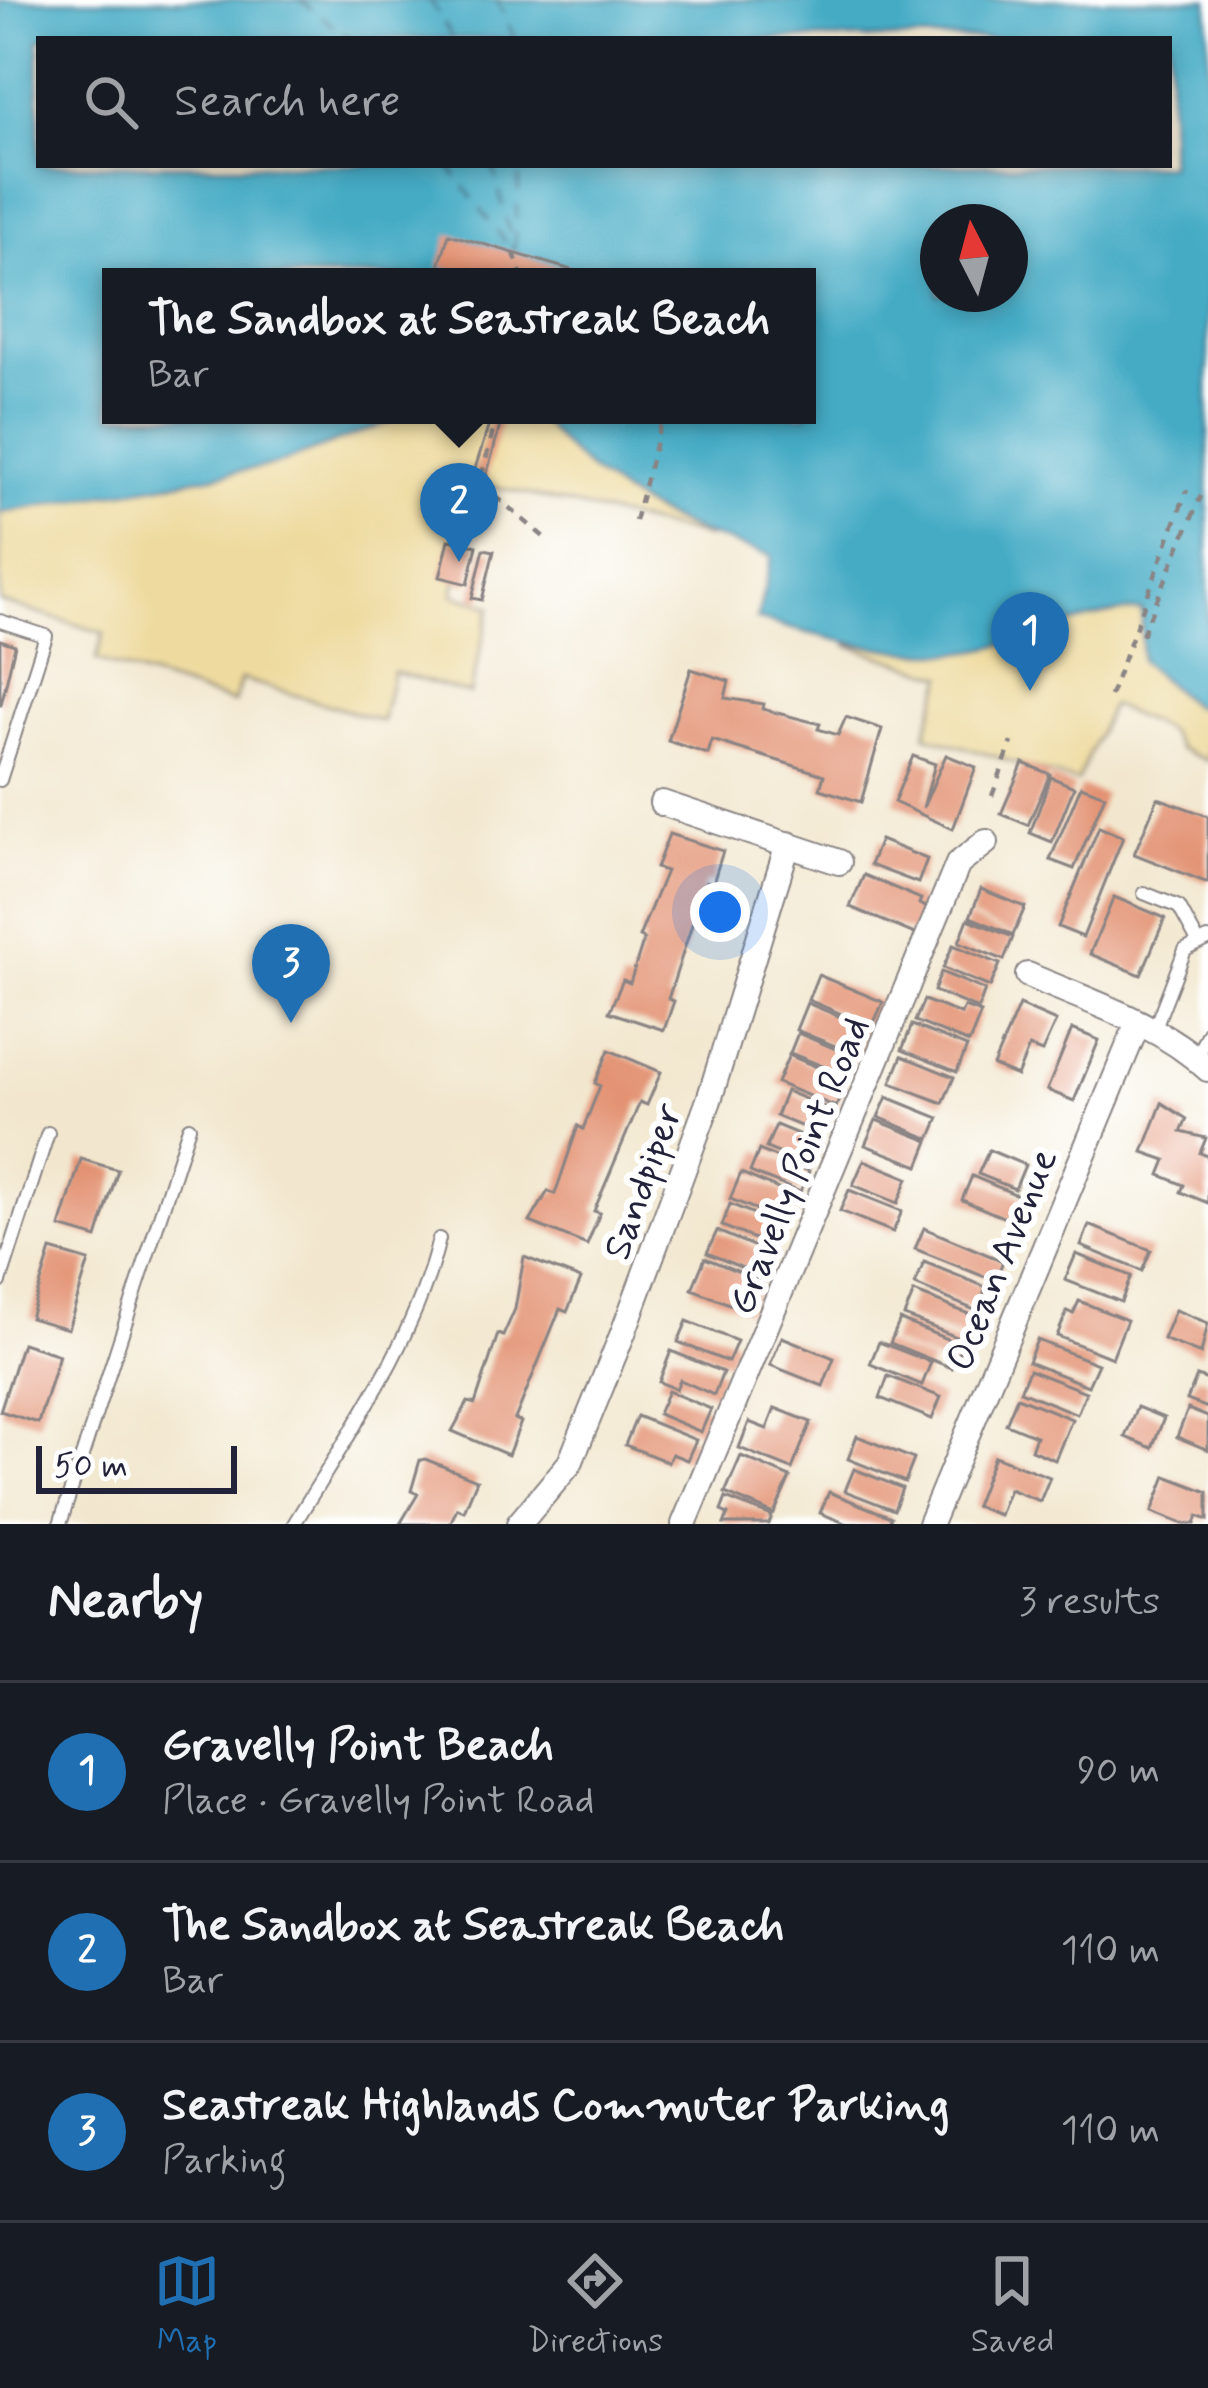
<!DOCTYPE html>
<html lang="en">
<head>
<meta charset="utf-8">
<style>
	body { margin:0; font-family:Mynerve,sans-serif; background:#242831; color:#f1f3f6 }
	.compass { position:absolute; left:920px; top:204px; width:108px; height:108px; border-radius:50%; background:#171b24; box-shadow:0 6px 18px #0003; rotate:354deg }
	.scale { position:absolute; left:36px; bottom:30px; width:201px; box-sizing:border-box; padding-left:12px; border:6px solid #22223b; border-top:0; font-size:33px; line-height:42px; white-space:nowrap; color:#22223b; -webkit-text-stroke:9px #fff; paint-order:stroke }
	.you { position:absolute; left:720px; top:912px; width:42px; height:42px; margin:-30px; border:9px solid #fff; border-radius:50%; background:#1a73e8; box-shadow:0 0 0 18px #1a73e833 }
	.badge { display:grid; place-items:center; width:78px; height:78px; border-radius:50%; background:#1f6fb2; color:#fff; font-size:39px; font-weight:700 }
	.pin { position:absolute; translate:-50% -99px; filter:drop-shadow(0 3px 6px #0008) }
	.pin::after { content:''; position:absolute; top:63px; width:42px; height:36px; background:inherit; clip-path:polygon(0 0,100% 0,50% 100%) }
	.popup { position:absolute; left:102px; top:268px; width:714px; height:156px; box-sizing:border-box; display:grid; place-content:center; border-radius:0px; background:#171b24; filter:drop-shadow(0 3px 9px #0005); font-size:39px; white-space:nowrap; color:#9ea1a6 }
	.popup b { font-size:45px; color:#f1f3f6 }
	.popup::after { content:''; position:absolute; left:50%; top:100%; margin-left:-24px; border:24px solid transparent; border-top-color:#171b24 }
	.list { margin:0; padding:0; list-style:none }
	h2 { display:flex; justify-content:space-between; align-items:center; height:156px; margin:0; padding:0 48px; font-size:51px }
	h2 small { font-size:39px; font-weight:400; color:#9ea1a6 }
	.list li { display:grid; grid-template-columns:78px 1fr auto; gap:36px; align-items:center; box-sizing:border-box; height:180px; padding:0 48px; border-top:3px solid #363941 }
	.list b { display:block; font-size:45px; white-space:nowrap }
	.list p { margin:0; font-size:39px; white-space:nowrap; color:#9ea1a6 }
	.list em { font-size:39px; font-style:normal; color:#9ea1a6 }
	.icon { flex:none; width:66px; height:66px; fill:none; stroke:currentColor; stroke-width:2; stroke-linecap:round; stroke-linejoin:round }
	.map { position:relative; flex:none; width:1208px; height:1524px; overflow:hidden }
	.search { position:absolute; background:#171b24; box-shadow:0 6px 18px #0003; left:36px; right:36px; top:36px; height:132px; display:flex; align-items:center; gap:30px; box-sizing:border-box; padding:0 42px; border-radius:0px; color:#9ea1a6; font-size:45px }
	.sheet { height:696px; background:#171b24 }
	nav { display:flex; justify-content:space-around; align-items:center; box-sizing:border-box; height:168px; border-top:3px solid #363941; background:#171b24; font-size:33px; color:#9ea1a6 }
	nav a { display:grid; justify-items:center; gap:6px }
	nav .on { color:#1f6fb2 }
	.map>svg:first-child { display:block }
</style>
</head>
<body>
<div class="map">
<svg width="1208" height="1524" viewBox="0 0 1208 1524">
	<rect width="100%" height="100%" fill="#fff"/>
	<filter id="ink" filterUnits="userSpaceOnUse"><feTurbulence type="fractalNoise" baseFrequency=".00833" numOctaves="2"/><feDisplacementMap in="SourceGraphic" scale="24" xChannelSelector="R" yChannelSelector="G"/><feConvolveMatrix kernelMatrix="1 2 1 2 8 2 1 2 1" color-interpolation-filters="sRGB"/></filter>
	<filter id="wash" filterUnits="userSpaceOnUse"><feTurbulence type="fractalNoise" baseFrequency=".004" numOctaves="4" result="noise"/><feDisplacementMap in="SourceGraphic" scale="48" xChannelSelector="R" yChannelSelector="G"/><feGaussianBlur stdDeviation="2.7" result="paint"/><feColorMatrix in="noise" values="0 0 0 0 0 0 0 0 0 0 0 0 0 0 0 0 0 1.4 0 .05"/><feComposite in="paint" operator="in"/></filter>
	<g filter="url(#wash)">
		<rect width="100%" height="100%" fill="#f2e7ce"/>
		<g fill="#eeda9e" stroke="#887e6c" stroke-width="3">
			<path d="M408,415H537C583,475 641,510 711,538L480,483L453,595L491,606L470,694L393,672L382,721L241,679L234,703L96,660L104,633L0,602V513L275,465Z"/>
			<path d="M1142,610L1141,661L1192,706L1208,709V761L1179,749L1168,731L1111,705L1077,782L925,735L944,676L846,645L975,651L1106,612Z"/>
		</g>
		<path fill="#45abc5" stroke="#346680" stroke-width="3" fill-rule="evenodd" d="M0,0H1208V709L1193,706L1141,661L1142,610C1084,613 1035,640 978,650C915,662 818,637 757,619L772,556C679,529 597,494 537,415H807V277H111V415H408L275,465L0,513ZM39,39H1169V165H39ZM938,222H1010V294H938Z"/>
		<g fill="none" stroke-linecap="round" stroke-linejoin="round">
			<g stroke="#326079" stroke-width="3" stroke-dasharray="15 12" stroke-linecap="butt">
				<path d="M300,0L351,39"/>
				<path d="M430,0L453,39"/>
				<path d="M497,0L515,39"/>
				<path d="M448,165L513,252"/>
				<path d="M493,165L514,252"/>
				<path d="M514,246L520,165"/>
			</g>
		</g>
		<g id="blocks">
			<g fill="#e39373">
				<path d="M449,234L582,273L581,277H476L439,266Z"/>
				<path d="M492,415H503L481,495L468,491Z"/>
				<path d="M449,540L477,546L468,584L440,577Z"/>
				<path d="M484,549L494,551L482,600L472,598Z"/>
				<path d="M0,640L15,645L1,705H0Z"/>
				<path d="M691,669L729,681L725,698L763,704L762,709L820,724L818,729L838,735L846,717L882,729L861,802L820,789L824,775L712,740L708,754L668,741Z"/>
				<path d="M946,755L976,767L953,829L894,802L913,756L935,764L923,808Z"/>
				<path d="M1023,763L1050,774L1028,825L1001,814Z"/>
				<path d="M1051,777L1074,787L1052,842L1030,833Z"/>
				<path d="M1081,786L1105,795L1074,869L1050,860Z"/>
				<path d="M1158,798L1208,816V883L1134,854Z"/>
				<path d="M1099,827L1123,837L1083,937L1058,927Z"/>
				<path d="M669,834L723,851L713,883L706,881L668,999L674,1001L664,1030L609,1012L623,980L630,983L644,939L639,937L666,871L656,868Z"/>
				<path d="M880,840L927,859L918,883L870,865Z"/>
				<path d="M864,875L921,899L919,904L928,908L917,935L850,907Z"/>
				<path d="M981,889L1025,907L1013,935L970,917Z"/>
				<path d="M1114,897L1165,918L1141,975L1090,954Z"/>
				<path d="M968,919L1013,937L1004,960L959,942Z"/>
				<path d="M953,945L1000,964L990,987L943,968Z"/>
				<path d="M941,972L985,990L978,1009L934,991Z"/>
				<path d="M818,975L883,1002L872,1027L808,1000Z"/>
				<path d="M924,1000L961,1014L964,1007L981,1013L969,1043L915,1021Z"/>
				<path d="M807,1003L868,1028L857,1055L796,1030Z"/>
				<path d="M1019,1005L1056,1021L1042,1052L1029,1047L1017,1076L993,1066Z"/>
				<path d="M912,1025L967,1047L957,1072L902,1050Z"/>
				<path d="M1072,1029L1099,1040L1074,1101L1047,1090Z"/>
				<path d="M798,1033L855,1057L847,1076L790,1053Z"/>
				<path d="M609,1050L661,1072L647,1105L640,1102L594,1211L600,1213L587,1245L530,1222L548,1191L555,1194L578,1126L583,1129L600,1086L595,1083Z"/>
				<path d="M789,1055L847,1080L836,1107L777,1083Z"/>
				<path d="M902,1056L954,1077L943,1103L891,1083Z"/>
				<path d="M786,1091L832,1110L822,1135L776,1116Z"/>
				<path d="M887,1097L939,1118L930,1139L878,1117Z"/>
				<path d="M1162,1103L1187,1119L1181,1132L1206,1138L1200,1153L1208,1156V1203L1181,1192L1184,1185L1160,1175L1166,1160L1143,1152Z"/>
				<path d="M876,1120L929,1141L919,1166L865,1145Z"/>
				<path d="M776,1125L820,1143L810,1166L766,1148Z"/>
				<path d="M759,1150L809,1171L800,1192L750,1172Z"/>
				<path d="M989,1150L1025,1165L1015,1189L978,1174Z"/>
				<path d="M81,1159L118,1170L97,1238L60,1227Z"/>
				<path d="M864,1160L908,1178L898,1203L853,1185Z"/>
				<path d="M741,1173L790,1194L780,1219L730,1199Z"/>
				<path d="M972,1176L1022,1197L1012,1221L962,1200Z"/>
				<path d="M849,1190L902,1211L893,1232L840,1211Z"/>
				<path d="M730,1204L781,1225L772,1246L722,1226Z"/>
				<path d="M1089,1225L1151,1250L1142,1271L1081,1246Z"/>
				<path d="M924,1228L1003,1261L995,1281L915,1249Z"/>
				<path d="M717,1231L775,1255L766,1278L707,1253Z"/>
				<path d="M51,1250L89,1261L68,1329L30,1318Z"/>
				<path d="M1076,1254L1131,1276L1121,1302L1065,1280Z"/>
				<path d="M524,1257L581,1279L567,1312L560,1309L515,1419L521,1422L508,1455L452,1431L468,1402L475,1404L498,1334L503,1336L515,1309Z"/>
				<path d="M705,1258L762,1281L749,1312L692,1289Z"/>
				<path d="M924,1262L986,1287L977,1311L915,1285Z"/>
				<path d="M914,1292L974,1316L964,1340L904,1316Z"/>
				<path d="M1079,1301L1127,1320L1112,1358L1057,1336L1067,1311L1073,1314Z"/>
				<path d="M1175,1310L1208,1323L1201,1354L1163,1339Z"/>
				<path d="M900,1320L962,1345L952,1368L890,1343Z"/>
				<path d="M687,1321L737,1341L728,1362L678,1342Z"/>
				<path d="M782,1337L834,1358L823,1386L770,1365Z"/>
				<path d="M1037,1340L1098,1364L1088,1386L1028,1362Z"/>
				<path d="M879,1342L931,1362L922,1385L870,1364Z"/>
				<path d="M22,1343L59,1355L38,1423L0,1411Z"/>
				<path d="M671,1351L723,1372L714,1395L680,1380L676,1389L659,1382Z"/>
				<path d="M1029,1370L1086,1392L1077,1414L1020,1391Z"/>
				<path d="M888,1376L941,1397L932,1419L880,1398Z"/>
				<path d="M1197,1376L1208,1380V1408L1187,1400Z"/>
				<path d="M668,1391L711,1409L701,1432L658,1414Z"/>
				<path d="M1017,1397L1072,1419L1055,1460L1031,1450L1036,1436L1006,1424Z"/>
				<path d="M1137,1407L1164,1418L1152,1448L1125,1437Z"/>
				<path d="M775,1408L811,1422L792,1469L739,1448L749,1422L767,1429Z"/>
				<path d="M1188,1409L1208,1417V1450L1177,1437Z"/>
				<path d="M637,1416L696,1440L687,1460L672,1454L668,1462L625,1445Z"/>
				<path d="M857,1436L914,1459L905,1482L848,1459Z"/>
				<path d="M741,1456L790,1477L774,1514L725,1493Z"/>
				<path d="M994,1456L1050,1477L1040,1501L1009,1489L999,1515L975,1506Z"/>
				<path d="M425,1459L477,1480L464,1511L457,1508L450,1524H400L418,1494L411,1491L420,1460Z"/>
				<path d="M854,1469L902,1488L894,1510L845,1491Z"/>
				<path d="M1166,1476L1208,1492V1520L1198,1516L1195,1524H1183L1152,1512Z"/>
				<path d="M829,1492L891,1517L889,1524H847L820,1513Z"/>
				<path d="M726,1498L772,1516L769,1524H724L728,1514L721,1511Z"/>
			</g>
		</g>
	</g>
	<g filter="url(#ink)">
		<use href="#blocks" fill-opacity="0" stroke="#8a8484" stroke-width="3"/>
		<g fill="none" stroke-linecap="round" stroke-linejoin="round">
			<defs>
				<g id="service">
					<path d="M0,621L46,636L0,780"/>
					<path d="M1144,893L1179,907L1197,940"/>
					<path d="M1154,1030L1185,950L1208,939"/>
					<path d="M1196,1058L1208,1032"/>
					<path d="M0,1282L48,1133"/>
					<path d="M60,1524L189,1127"/>
					<path d="M294,1524C348,1435 415,1341 439,1239"/>
				</g>
				<g id="minor">
					<path d="M662,803L839,862"/>
					<path d="M1028,975C1090,1002 1159,1023 1208,1069"/>
					<path d="M519,1524L570,1463L623,1333L709,1100L788,844"/>
					<path d="M684,1524L958,864L986,842"/>
					<path d="M930,1524L1138,1023"/>
				</g>
			</defs>
			<use href="#service" stroke="#8a8484" stroke-width="16"/>
			<use href="#minor" stroke="#8a8484" stroke-width="28"/>
			<g stroke="#8a8484" stroke-width="4.5" stroke-dasharray="9 9" stroke-linecap="butt">
				<path d="M514,253L522,277"/>
				<path d="M497,415L480,483L545,538"/>
				<path d="M635,521L663,415"/>
				<path d="M1142,635L1201,496"/>
				<path d="M1110,696L1187,490"/>
				<path d="M992,796L1012,742"/>
			</g>
			<use href="#service" stroke="#fff" stroke-width="12"/>
			<use href="#minor" stroke="#fff" stroke-width="24"/>
		</g>
	</g>
	<g text-anchor="middle" stroke-width="12" stroke-linejoin="round" paint-order="stroke">
		<g font-size="39" fill="#22223b" stroke="#fff">
			<text transform="translate(797 1165) rotate(-68)" y="14">Gravelly Point Road</text>
			<text transform="translate(641 1181) rotate(-70)" y="14">Sandpiper</text>
			<text transform="translate(1000 1259) rotate(-68)" y="14">Ocean Avenue</text>
		</g>
	</g>
</svg>
<svg class="compass" viewBox="-18 -18 36 36"><path d="M0-13l5 13h-10z" fill="#e53935"/><path d="M0 13l5-13h-10z" fill="#9ea1a6"/></svg>
<div class="scale">50 m</div>
<div class="you"></div>
<div class="pin badge" style="left:1030px;top:691px">1</div>
<div class="pin badge" style="left:459px;top:562px">2</div>
<div class="popup"><b>The Sandbox at Seastreak Beach</b>Bar</div>
<div class="pin badge" style="left:291px;top:1023px">3</div>
<div class="search"><svg class="icon" aria-label="search" viewBox="0 0 24 24"><circle cx="10" cy="10" r="6"/><path d="M15 15l6 6"/></svg>Search here</div>
</div>
<section class="sheet">
<h2>Nearby<small>3 results</small></h2>
<ul class="list">
<li><span class="badge">1</span><div><b>Gravelly Point Beach</b><p>Place · Gravelly Point Road</p></div><em>90 m</em></li>
<li><span class="badge">2</span><div><b>The Sandbox at Seastreak Beach</b><p>Bar</p></div><em>110 m</em></li>
<li><span class="badge">3</span><div><b>Seastreak Highlands Commuter Parking</b><p>Parking</p></div><em>110 m</em></li>
</ul>
</section>
<nav>
<a class="on"><svg class="icon" aria-label="map" viewBox="0 0 24 24"><path d="M3 6l6-2 6 2 6-2v14l-6 2-6-2-6 2zM9 4v14M15 6v14"/></svg>Map</a>
<a><svg class="icon" aria-label="directions" viewBox="0 0 24 24"><path d="M12 3l9 9-9 9-9-9zM9 14v-3h6M13 9l2 2-2 2"/></svg>Directions</a>
<a><svg class="icon" aria-label="saved" viewBox="0 0 24 24"><path d="M7 4h10v16l-5-4-5 4z"/></svg>Saved</a>
</nav>
</body>
</html>
